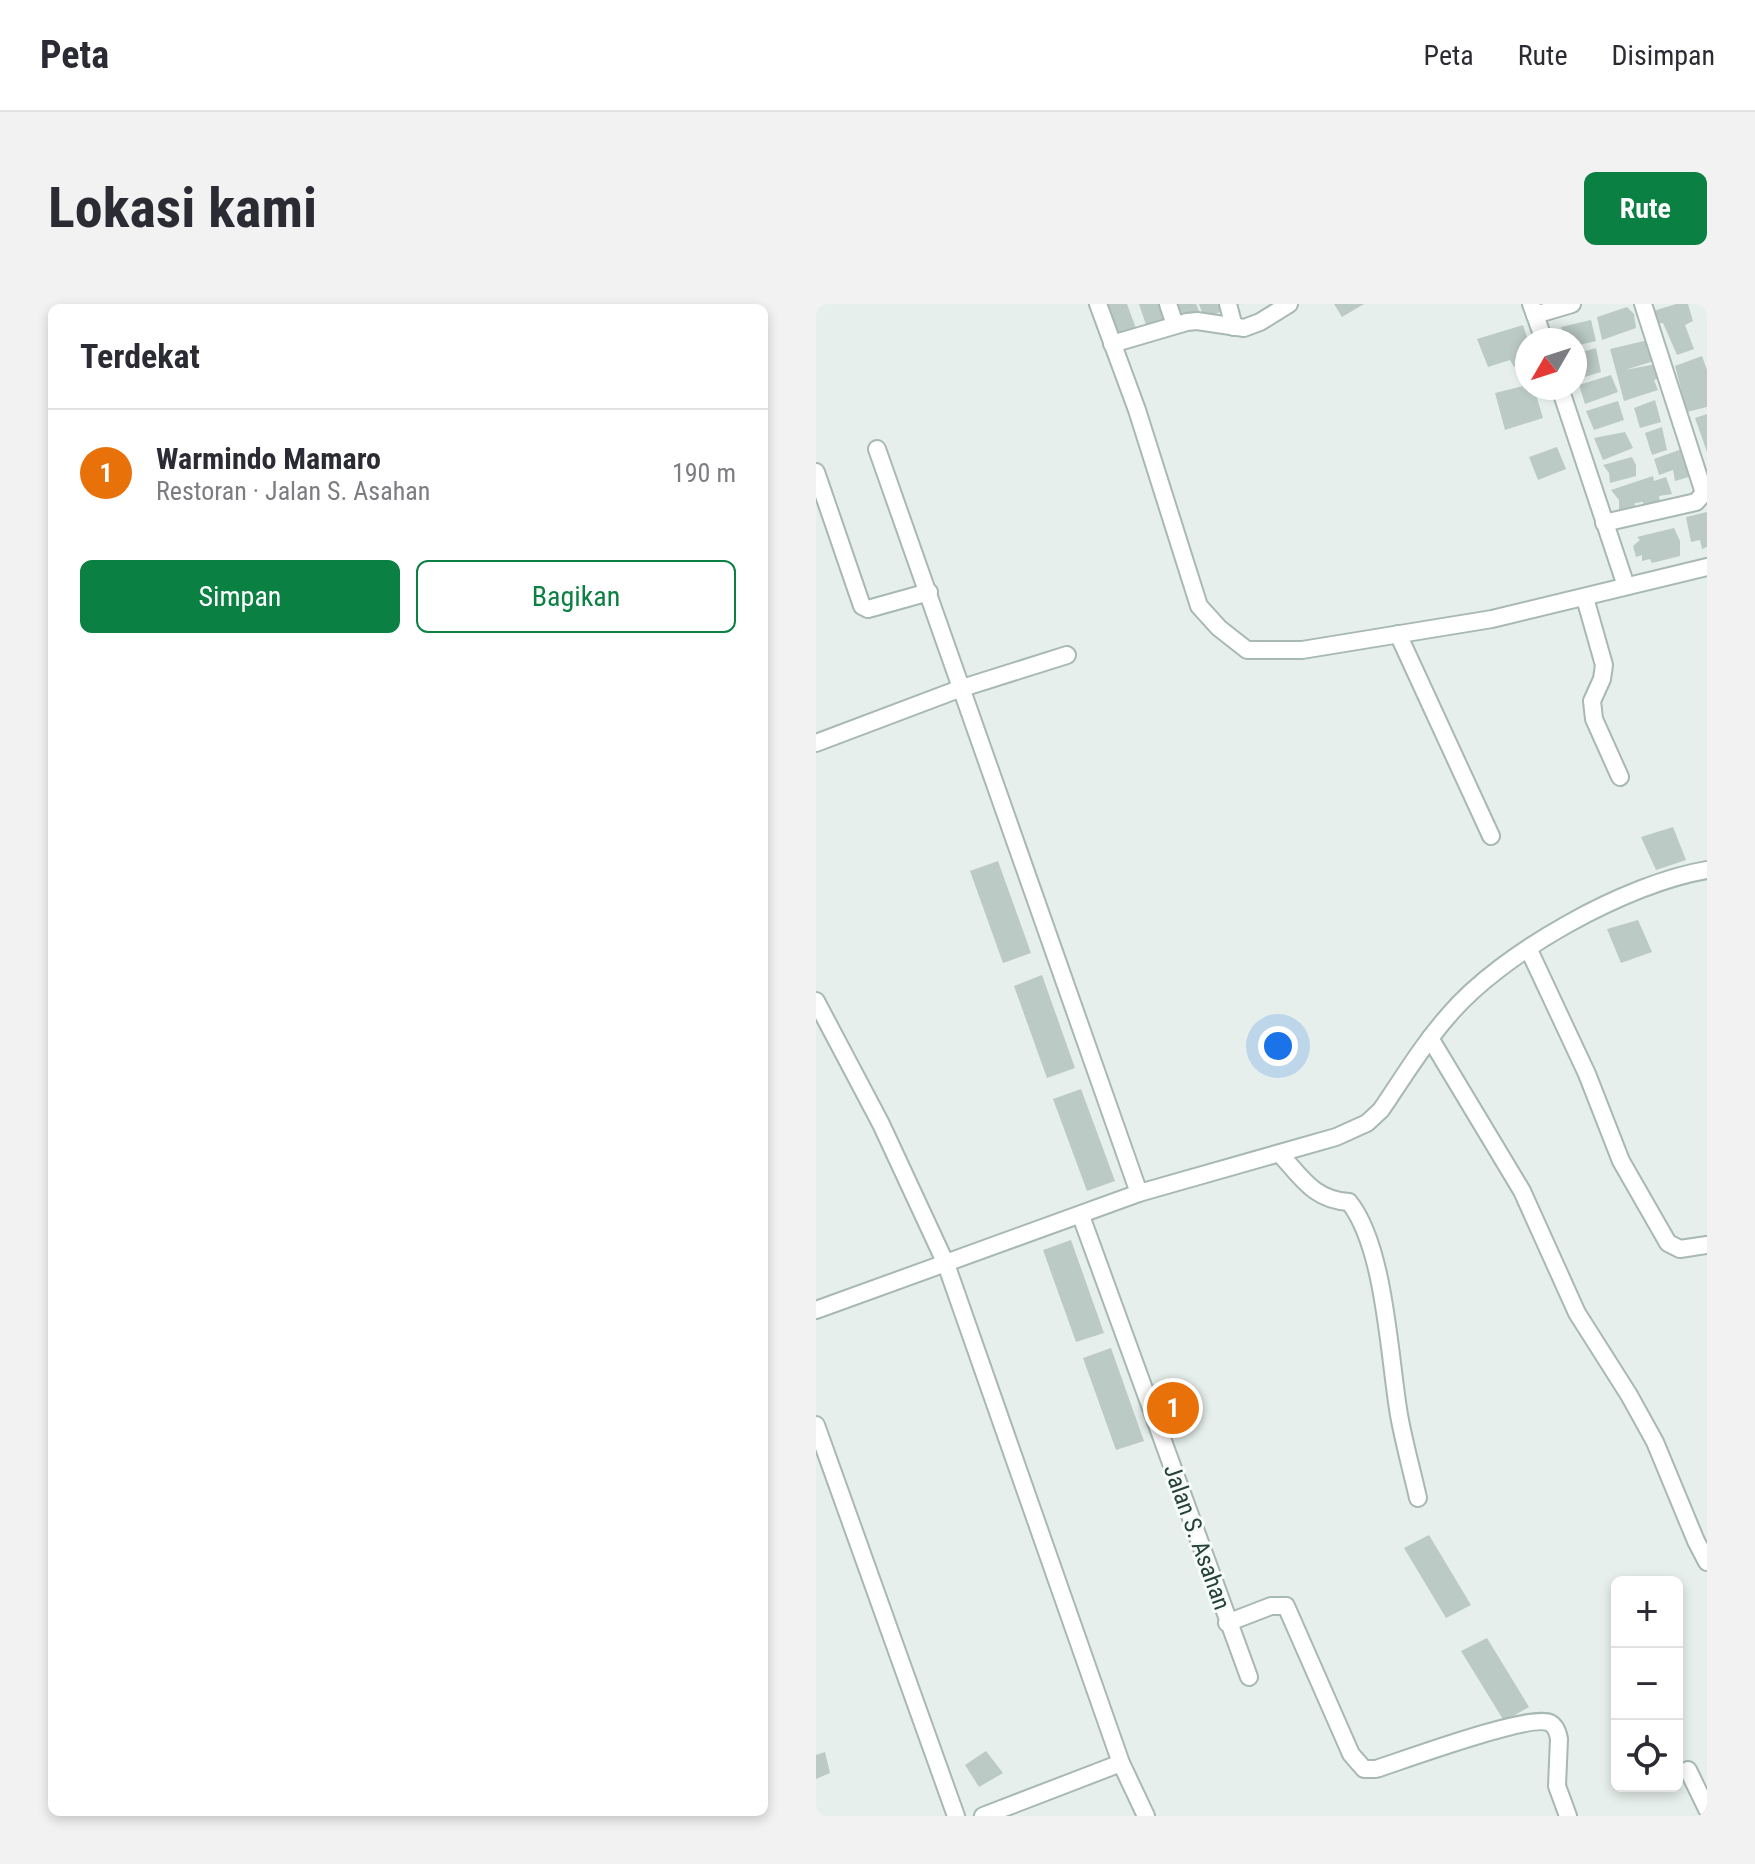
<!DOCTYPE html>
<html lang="id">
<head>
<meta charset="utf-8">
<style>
	body { margin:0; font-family:"Roboto Condensed",sans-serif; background:#f2f2f3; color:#2b2b33 }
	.controls { position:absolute; right:24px; bottom:24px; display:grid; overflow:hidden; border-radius:12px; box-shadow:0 4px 12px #0003 }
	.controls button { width:72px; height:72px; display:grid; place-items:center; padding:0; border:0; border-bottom:2px solid #e1e1e2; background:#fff; color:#2b2b33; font:40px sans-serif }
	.compass { position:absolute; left:699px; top:24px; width:72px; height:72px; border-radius:50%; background:#fff; box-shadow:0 4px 12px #0003; rotate:231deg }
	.you { position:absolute; left:462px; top:742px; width:28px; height:28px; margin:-20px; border:6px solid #fff; border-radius:50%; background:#1a73e8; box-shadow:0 0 0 12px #1a73e833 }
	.badge { display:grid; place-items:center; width:52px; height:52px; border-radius:50%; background:#0b8043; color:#fff; font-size:26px; font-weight:700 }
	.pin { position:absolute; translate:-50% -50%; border:4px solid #fff; box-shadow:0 2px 8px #0006 }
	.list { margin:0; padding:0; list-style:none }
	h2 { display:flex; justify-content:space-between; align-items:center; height:104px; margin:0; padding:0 32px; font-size:34px }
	h2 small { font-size:26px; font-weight:400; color:#7c7c81 }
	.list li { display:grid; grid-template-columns:52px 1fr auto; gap:24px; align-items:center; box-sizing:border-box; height:128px; padding:0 32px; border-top:2px solid #e1e1e2 }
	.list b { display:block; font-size:30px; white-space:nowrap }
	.list p { margin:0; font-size:26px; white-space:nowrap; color:#7c7c81 }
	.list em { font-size:26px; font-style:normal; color:#7c7c81 }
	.actions { display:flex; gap:16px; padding:24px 32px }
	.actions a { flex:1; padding:18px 0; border:2px solid #0b8043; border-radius:12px; text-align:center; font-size:28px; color:#0b8043 }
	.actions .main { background:#0b8043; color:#fff }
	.icon { flex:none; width:44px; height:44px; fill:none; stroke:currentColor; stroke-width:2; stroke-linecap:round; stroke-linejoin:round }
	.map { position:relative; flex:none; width:891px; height:1512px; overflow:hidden; border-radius:12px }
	header { display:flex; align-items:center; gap:48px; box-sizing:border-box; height:112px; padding:0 40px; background:#fff; border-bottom:2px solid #e1e1e2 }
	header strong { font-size:38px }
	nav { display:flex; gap:44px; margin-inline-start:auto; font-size:28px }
	.intro { display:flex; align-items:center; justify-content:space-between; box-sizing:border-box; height:192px; padding:0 48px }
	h1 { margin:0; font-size:56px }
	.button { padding:20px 36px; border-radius:12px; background:#0b8043; color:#fff; font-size:28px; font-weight:700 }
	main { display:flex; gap:48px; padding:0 48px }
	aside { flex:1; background:#fff; border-radius:12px; box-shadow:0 4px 12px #0003 }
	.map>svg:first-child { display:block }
</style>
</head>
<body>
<header>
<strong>Peta</strong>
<nav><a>Peta</a><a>Rute</a><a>Disimpan</a></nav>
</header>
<div class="intro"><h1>Lokasi kami</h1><a class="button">Rute</a></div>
<main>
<aside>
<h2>Terdekat<small></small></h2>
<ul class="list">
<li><span class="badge" style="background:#e8710a">1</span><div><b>Warmindo Mamaro</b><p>Restoran · Jalan S. Asahan</p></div><em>190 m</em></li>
</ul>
<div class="actions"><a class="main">Simpan</a><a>Bagikan</a></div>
</aside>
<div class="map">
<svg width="891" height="1512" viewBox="0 0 891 1512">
	<rect width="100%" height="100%" fill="#e6efeb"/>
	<g fill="#bbcac4">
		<path d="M290,0H311L321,27L300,34Z"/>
		<path d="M323,0H346L352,15L331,24Z"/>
		<path d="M360,0H380L383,7L364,14Z"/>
		<path d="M383,0H407L410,6L388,14Z"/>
		<path d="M518,0H548L526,13Z"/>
		<path d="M860,0H872L877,17L869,21L878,45L861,51L847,19L839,20L834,8Z"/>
		<path d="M811,3L818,10L820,24L786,36L781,13Z"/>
		<path d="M775,16L780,37L759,42V36H749L745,23Z"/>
		<path d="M707,21L712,36L711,56L698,63L694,56L672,63L661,35Z"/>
		<path d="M832,36L838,57L809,66L840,60L843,74L838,76L842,86L808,97L794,45Z"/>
		<path d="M780,44L785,68L759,76V50Z"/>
		<path d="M886,52L891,66V103L871,108L859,62Z"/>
		<path d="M795,71L802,88L769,100L763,81Z"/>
		<path d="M711,81V84H718L727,114L689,126L679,89Z"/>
		<path d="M839,96L845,118L824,124L818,104Z"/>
		<path d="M802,97L808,116L778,126L770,107Z"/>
		<path d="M891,110V148L879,114Z"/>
		<path d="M846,123L851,146L836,151L829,129Z"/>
		<path d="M809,128L817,144L787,156L778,134Z"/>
		<path d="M741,143L750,165L722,176L713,153Z"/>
		<path d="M866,145L873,173L859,177L857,166L843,171L838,155Z"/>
		<path d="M816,153L820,161V172L794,179L793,169L787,161Z"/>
		<path d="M837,172L838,177L850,173L856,190L843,192L844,197L828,203L827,198L819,199L818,205L803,210V196L795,186Z"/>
		<path d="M891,208V243L886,245L884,236L875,238L870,213Z"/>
		<path d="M858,224L864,237V252L836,259L834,255L826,257V251L820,253L817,242L824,236L821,233Z"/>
		<path d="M857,523L870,556L840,566L825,533Z"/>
		<path d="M182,557L215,649L187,659L154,567Z"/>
		<path d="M822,616L836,648L805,659L791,625Z"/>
		<path d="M226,671L259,764L231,774L198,682Z"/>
		<path d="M265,785L299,877L271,887L237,795Z"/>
		<path d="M255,936L288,1029L260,1038L227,946Z"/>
		<path d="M295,1044L328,1137L300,1146L267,1054Z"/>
		<path d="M613,1231L655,1301L630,1314L588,1244Z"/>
		<path d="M671,1334L713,1403L688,1417L645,1347Z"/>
		<path d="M170,1447L187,1469L163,1483L149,1461Z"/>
		<path d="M9,1448L14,1469L0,1475V1451Z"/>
	</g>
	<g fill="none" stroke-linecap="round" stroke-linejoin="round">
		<defs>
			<g id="street">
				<path d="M282,0L321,106L383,302L403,324L431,346H486L676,315L891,263"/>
				<path d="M352,0L359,21"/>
				<path d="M412,0L418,23"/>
				<path d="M715,0L728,36"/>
				<path d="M719,11L756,0"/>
				<path d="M296,40L371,18L381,17L428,24L444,18L473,0"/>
				<path d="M744,84L810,282"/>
				<path d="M61,145L323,889"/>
				<path d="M0,168L46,302L52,305L113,288"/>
				<path d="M788,219L880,198L888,189L827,0"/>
				<path d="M769,294L788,361L786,375L776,397L778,415L804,473"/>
				<path d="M582,330L675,532"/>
				<path d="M0,439L143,385L251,351"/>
				<path d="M713,646L771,770L805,857L852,939L864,945L891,941"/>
				<path d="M0,697L65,820L130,960L305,1459L330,1512"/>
				<path d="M614,734L706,887L761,1009L813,1091L839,1138L880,1237L891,1258"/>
				<path d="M464,850C486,874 498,896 533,898C569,943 573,1052 583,1111C588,1139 596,1167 602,1194"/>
				<path d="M265,912L433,1373"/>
				<path d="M0,1006L323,889L520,833L551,819L565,806C587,774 607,740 633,711C685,649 811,579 891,566"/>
				<path d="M0,1121L140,1512"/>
				<path d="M411,1319L455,1302H470L535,1450L548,1465H560C588,1456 715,1409 734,1419C740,1422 742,1429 743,1435L741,1482L752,1512"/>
				<path d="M872,1466L891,1505"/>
				<path d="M167,1512L305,1459"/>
			</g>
		</defs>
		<use href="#street" stroke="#a8b8b2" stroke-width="20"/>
		<use href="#street" stroke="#fff" stroke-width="16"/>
	</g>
	<g text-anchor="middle" stroke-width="6" stroke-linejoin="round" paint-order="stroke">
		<g font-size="24" fill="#24423a" stroke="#f7fbf9">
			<text transform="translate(381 1233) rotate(70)" y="8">Jalan S. Asahan</text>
		</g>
	</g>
</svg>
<div class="controls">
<button>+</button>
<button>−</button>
<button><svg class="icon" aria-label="locate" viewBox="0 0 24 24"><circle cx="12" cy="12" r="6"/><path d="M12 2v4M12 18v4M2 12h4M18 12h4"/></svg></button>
</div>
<svg class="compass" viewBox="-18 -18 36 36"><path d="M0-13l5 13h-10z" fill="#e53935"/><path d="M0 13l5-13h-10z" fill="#7c7c81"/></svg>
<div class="you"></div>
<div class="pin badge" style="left:357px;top:1104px;background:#e8710a">1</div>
</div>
</main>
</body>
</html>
